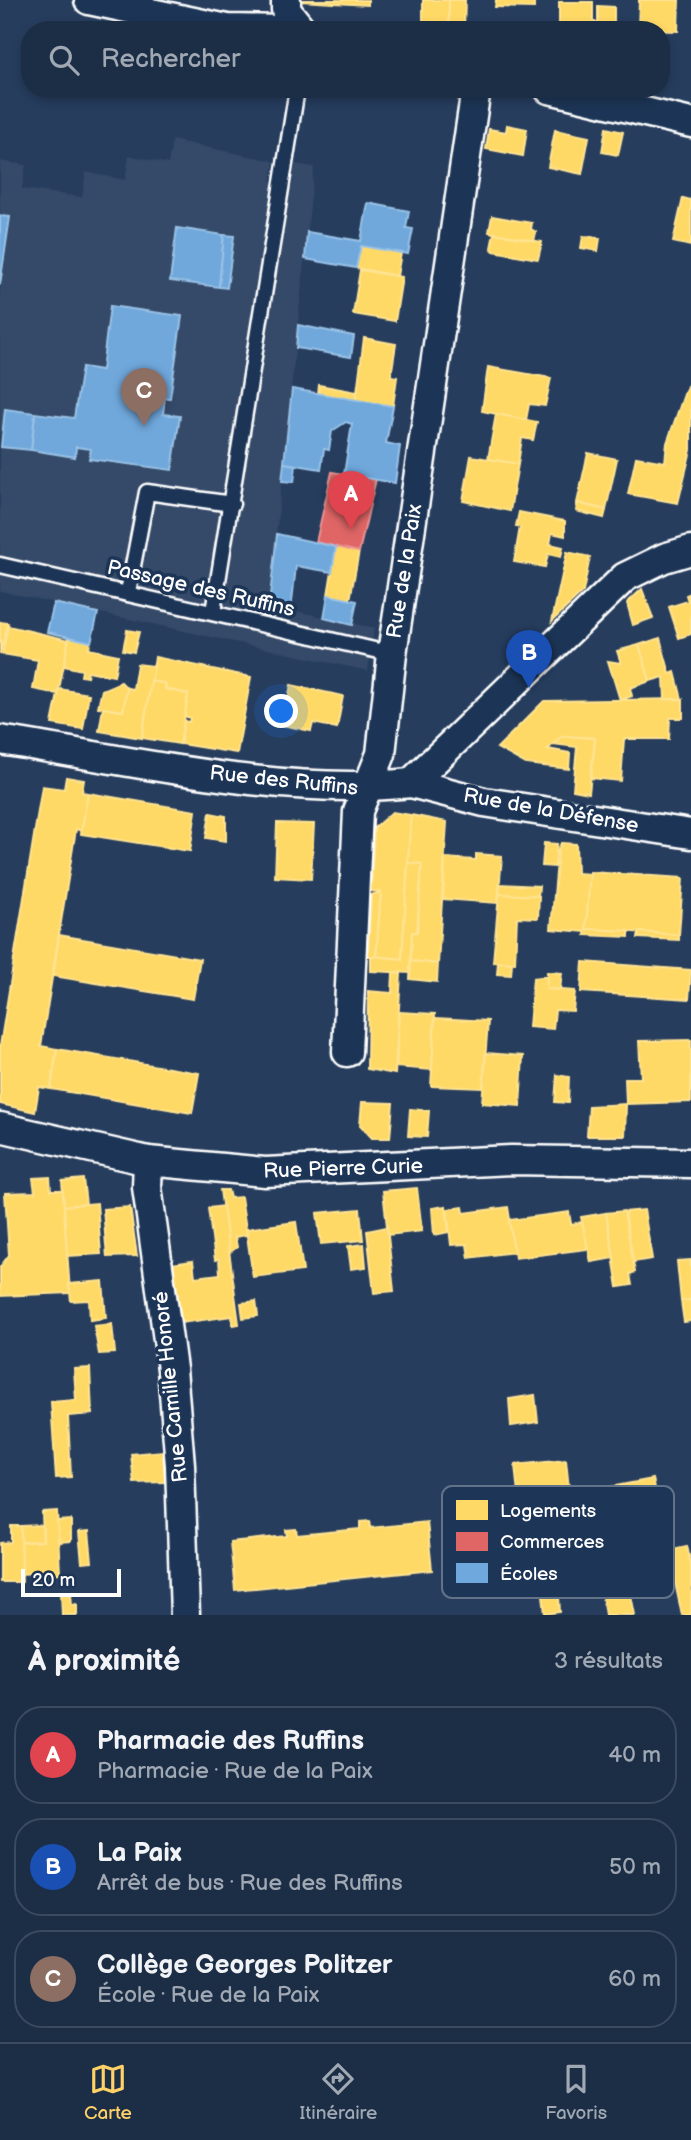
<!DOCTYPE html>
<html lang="fr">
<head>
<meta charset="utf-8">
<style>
	body { margin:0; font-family:"Balsamiq Sans",sans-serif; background:#25364d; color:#f1f3f6 }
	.scale { position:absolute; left:21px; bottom:18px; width:100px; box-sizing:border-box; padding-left:7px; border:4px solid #fff; border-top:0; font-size:19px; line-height:24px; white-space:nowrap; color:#fff; -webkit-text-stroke:5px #1d3557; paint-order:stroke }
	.you { position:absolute; left:282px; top:712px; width:24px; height:24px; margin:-18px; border:5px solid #fff; border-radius:50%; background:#1a73e8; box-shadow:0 0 0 10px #1a73e833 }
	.badge { display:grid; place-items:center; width:46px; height:46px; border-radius:50%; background:#ffd166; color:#fff; font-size:23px; font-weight:700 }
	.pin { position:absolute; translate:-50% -58px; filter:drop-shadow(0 2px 4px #0008) }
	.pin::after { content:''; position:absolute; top:37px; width:24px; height:21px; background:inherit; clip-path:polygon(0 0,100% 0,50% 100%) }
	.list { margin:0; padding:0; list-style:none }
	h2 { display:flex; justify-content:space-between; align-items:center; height:91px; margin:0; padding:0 28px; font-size:30px }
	h2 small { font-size:23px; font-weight:400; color:#a0a8b3 }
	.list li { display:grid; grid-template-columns:46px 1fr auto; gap:21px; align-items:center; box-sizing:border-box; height:98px; margin:0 14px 14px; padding:0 14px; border:2px solid #3a4a5f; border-radius:28px }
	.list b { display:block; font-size:26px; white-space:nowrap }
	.list p { margin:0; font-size:23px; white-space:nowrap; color:#a0a8b3 }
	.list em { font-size:23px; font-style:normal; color:#a0a8b3 }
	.icon { flex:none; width:38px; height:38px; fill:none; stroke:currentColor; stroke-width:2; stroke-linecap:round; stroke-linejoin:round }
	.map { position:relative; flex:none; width:691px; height:1615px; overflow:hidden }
	.search { position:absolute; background:#1c2e46; box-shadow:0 4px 10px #0003; left:21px; right:21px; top:21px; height:77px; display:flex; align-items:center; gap:18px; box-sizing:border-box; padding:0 24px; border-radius:28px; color:#a0a8b3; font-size:26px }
	.sheet { height:427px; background:#1c2e46 }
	nav { display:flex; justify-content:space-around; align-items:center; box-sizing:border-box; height:98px; border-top:2px solid #3a4a5f; background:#1c2e46; font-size:19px; color:#a0a8b3 }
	nav a { display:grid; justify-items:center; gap:4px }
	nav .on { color:#ffd166 }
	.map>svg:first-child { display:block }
</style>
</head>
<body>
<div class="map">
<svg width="691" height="1615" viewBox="0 0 691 1615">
	<rect width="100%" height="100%" fill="#263d5e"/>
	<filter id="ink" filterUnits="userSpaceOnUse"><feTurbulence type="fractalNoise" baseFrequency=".0143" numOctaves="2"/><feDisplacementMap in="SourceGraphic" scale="14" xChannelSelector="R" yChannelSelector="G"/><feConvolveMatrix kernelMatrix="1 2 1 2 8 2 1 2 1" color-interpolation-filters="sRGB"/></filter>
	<g filter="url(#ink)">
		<path fill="#344a68" d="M172,140L274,161L271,182L292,186L295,164L314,167L269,605L374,628L368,671L0,591V161L26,165L22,189L82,197L86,172L125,180L129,155L168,164Z"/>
		<g fill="#ffd966" stroke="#ffe494" stroke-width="2">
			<path d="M368,0V5L300,1V0Z"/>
			<rect x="423" y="0" width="26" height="30"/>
			<path d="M449,0H465L464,30H449Z"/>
			<path d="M496,0H534V8L495,7Z"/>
			<path d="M639,0H679L678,31L638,30Z"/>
			<path d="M559,2H593V22H598V30H559Z"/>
			<path d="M598,6L614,7V30H598Z"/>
			<path d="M507,125L527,129L523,156L486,149L489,129L506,132Z"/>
			<path d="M606,128L623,132L618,155L602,152Z"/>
			<path d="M555,130L589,137L582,174L548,167Z"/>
			<path d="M683,198L691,200V246L673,242Z"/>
			<path d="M492,216L532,223L531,229L536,232L534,241L489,232Z"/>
			<path d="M494,233L542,242L538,259L494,251L491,248Z"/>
			<path d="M583,236L600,238L598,251L581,248Z"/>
			<path d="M361,246L401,253L397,276L356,268Z"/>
			<path d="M360,270L402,277L395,321L353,314Z"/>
			<path d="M364,338L396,344L391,376L397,377L393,406L356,400Z"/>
			<path d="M488,367L551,378L545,406L529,404L526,420L482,411Z"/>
			<path d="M319,385L357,392L356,400L318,394Z"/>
			<path d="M687,386L691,388V450L678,503L628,494L636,457L665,462L667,443Z"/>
			<path d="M496,414L537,422L533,440L522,438L518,464L488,459Z"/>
			<path d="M588,453L617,459L606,510L577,503Z"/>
			<path d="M471,456L518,464L510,511L463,501Z"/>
			<path d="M577,503L606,510L604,518L576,511Z"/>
			<path d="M519,512L565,521V536L552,533L550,544L563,547L561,557L548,554L545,567L514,562L520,527L516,526Z"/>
			<path d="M336,547L359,551L350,600L328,595Z"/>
			<path d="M567,552L590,557L583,592L552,621Z"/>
			<path d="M642,589L653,618L633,625L627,603Z"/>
			<path d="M691,593V634L679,638L669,607L688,601L686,595Z"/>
			<path d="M0,622L8,623L0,654Z"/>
			<path d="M8,626L69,640L58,694L33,689L38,660L2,654Z"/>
			<path d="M127,630L139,632L134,652L123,650Z"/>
			<path d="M69,637L90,642L89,649L118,655L114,676L88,671L87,677L81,676L82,670L64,666Z"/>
			<path d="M660,638L670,674L675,672L682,699H665L664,677L650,681L639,645Z"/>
			<path d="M639,645L650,681L630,688L632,696L620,700L608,661L621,663L617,651Z"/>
			<path d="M155,657L251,677L237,753L180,744L184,721L189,722L190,718L184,716L188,694L165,689L166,684L151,681Z"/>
			<path d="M137,664L154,666L142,738L99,731L103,708L123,711L127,688L133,689Z"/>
			<path d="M151,681L166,684L165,689L188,694L180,744L142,738Z"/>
			<path d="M121,682L127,688L123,711L98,707L102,690Z"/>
			<path d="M291,685L343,696L337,728L313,723L311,731L282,725Z"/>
			<path d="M59,689L89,694L83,729L52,724Z"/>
			<path d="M683,699V718H670L669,739H624L621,781L591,778L595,738L562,736L548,749L570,753L569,769L526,764L497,748L544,701Z"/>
			<path d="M562,736L595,738L589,793L573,790L577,747L553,744Z"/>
			<path d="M66,777L84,780L82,792L88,793L82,831L76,829L41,1046L57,1049L51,1089L39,1087L35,1112L0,1104V1046L42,786L64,789Z"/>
			<path d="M88,793L196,811L190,851L81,834Z"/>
			<path d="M392,812L411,815L402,959L376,956L381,892L371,891L374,828Z"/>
			<path d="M210,813L226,816V841L206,838Z"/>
			<path d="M411,815L447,822L438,964L411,961L412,932H417L422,864L408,863Z"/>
			<path d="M277,823L314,824L311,879L275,877Z"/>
			<path d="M544,843L557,844L555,867L542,866Z"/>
			<path d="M561,843L576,844L577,873L590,874L586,932L551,929L558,850Z"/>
			<path d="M476,854L502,856L498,903L443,899L445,858L476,860Z"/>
			<path d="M408,863L422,864L417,932H412L410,973L371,971V956L402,959Z"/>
			<path d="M590,872L683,878L679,935L586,929Z"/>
			<path d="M500,884L539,886L538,896L499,894Z"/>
			<path d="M381,892L376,956H368L371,895Z"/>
			<path d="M499,894L539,896L538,918L517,917L515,963L493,962Z"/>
			<path d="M586,929L629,931V937L585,935Z"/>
			<path d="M639,932L679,935V940L638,938Z"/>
			<path d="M59,935L200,959L193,999L53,976Z"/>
			<path d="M411,961L438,964L437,982L410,979Z"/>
			<path d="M498,962L512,963L511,975L497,974Z"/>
			<path d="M583,962L691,970L689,999L581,992Z"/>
			<path d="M547,972L562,973L560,990L546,989Z"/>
			<path d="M393,973L401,974L395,1074L367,1069L368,991L392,993Z"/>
			<path d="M541,977H547L546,989L575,991L573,1011L555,1010L553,1029L529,1027L533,978Z"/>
			<path d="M399,1012L435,1014L432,1070L396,1067Z"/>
			<path d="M435,1018L488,1021L483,1088L431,1086Z"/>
			<path d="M691,1040V1102L626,1104L625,1078H641L639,1041Z"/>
			<path d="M57,1049L199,1073L192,1113L51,1089Z"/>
			<path d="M486,1053L523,1056L520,1106L482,1103Z"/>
			<path d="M557,1075L569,1077L568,1103L555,1102Z"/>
			<path d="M362,1102L393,1103L390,1138H372L360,1125Z"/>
			<path d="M626,1104L625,1136H587L589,1106Z"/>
			<path d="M410,1109L429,1111L427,1137L408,1136Z"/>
			<path d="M50,1177L51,1190H63L70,1293L0,1296V1267L9,1255L5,1193L35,1192L33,1178Z"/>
			<path d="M83,1179L86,1204L64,1206L62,1181Z"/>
			<path d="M417,1188L422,1231L388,1235L383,1191Z"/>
			<path d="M220,1190H228L230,1198L241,1197L246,1229L247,1235L235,1237L237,1247L229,1253Z"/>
			<path d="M97,1203L101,1254L67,1256L64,1206Z"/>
			<path d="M223,1206L239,1324L233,1325L232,1316L181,1323L171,1264L193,1261L195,1277L220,1274L219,1259L215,1260L208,1208Z"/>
			<path d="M446,1206L449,1232L434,1235L432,1208Z"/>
			<path d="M130,1207L137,1256L107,1257L103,1209Z"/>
			<path d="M463,1207L464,1213L508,1207L515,1252L469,1258L467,1244L451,1245L447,1209Z"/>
			<path d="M360,1209L363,1240L321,1244L317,1213Z"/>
			<path d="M644,1210L652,1259L633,1262L625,1212Z"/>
			<path d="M624,1211L635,1272L630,1274L632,1285L618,1287L606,1213Z"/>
			<path d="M569,1212L571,1224L583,1222L588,1249L515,1258L509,1220Z"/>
			<path d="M606,1213L614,1258L591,1262L581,1217Z"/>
			<path d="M296,1222L303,1271L253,1277L246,1229Z"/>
			<path d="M387,1227L394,1291L374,1293L367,1231Z"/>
			<path d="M364,1244L366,1267L351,1269L348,1246Z"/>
			<path d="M691,1260V1300L681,1301L677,1261Z"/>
			<path d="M103,1281L106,1318L90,1320L89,1300L71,1301L69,1284Z"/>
			<path d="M691,1300V1321L684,1322L681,1301Z"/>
			<path d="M256,1301L258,1316L243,1318L241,1303Z"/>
			<path d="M112,1324L115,1353L99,1354L94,1326Z"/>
			<path d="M90,1368L92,1414L68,1416L71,1477L56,1478L51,1402L76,1400L74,1369Z"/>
			<path d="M535,1395L538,1422L511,1426L509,1399Z"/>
			<path d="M163,1451L165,1482L134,1483L131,1454Z"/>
			<path d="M566,1460L572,1518L521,1523L515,1465Z"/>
			<path d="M653,1479L663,1525L619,1533L610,1487Z"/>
			<path d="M607,1504L622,1596L631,1595L635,1615H605L588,1507Z"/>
			<path d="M57,1511L60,1573L46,1574V1580H35V1573L22,1574L21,1542L43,1541L42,1512Z"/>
			<path d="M71,1520V1541L59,1542L57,1521Z"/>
			<path d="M370,1521V1528L427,1522L432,1570L235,1590L230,1542L287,1536L286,1530L296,1529L297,1535L360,1529V1522Z"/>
			<path d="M42,1525L43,1541L21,1542V1526Z"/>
			<path d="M11,1526H21L22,1582H0V1543L11,1542Z"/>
			<path d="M89,1531L92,1562L82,1563L79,1532Z"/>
			<path d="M687,1546L691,1564V1615H682L668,1550Z"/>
			<path d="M560,1574L562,1582L558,1583L560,1612L545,1614L541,1575Z"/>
			<path d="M61,1593H71L72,1605L77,1604V1615H62Z"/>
		</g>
		<path fill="#e06666" stroke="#e99494" stroke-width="2" d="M332,472L376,479L359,552L316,542Z"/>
		<g fill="#6fa8dc" stroke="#9ac2e6" stroke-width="2">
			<path d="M368,203L409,211L406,228L413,229L408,254L361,246L356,268L305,259L307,232L361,241Z"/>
			<path d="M0,216L10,217L0,285Z"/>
			<path d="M177,228L224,235L219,287L170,281Z"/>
			<path d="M224,235L234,236L227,288L219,287Z"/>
			<path d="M110,306L182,316L170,398H165L163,414L180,416L172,470L89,459L91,449L76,447L75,457L31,450L35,413L74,418L82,367L102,370Z"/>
			<path d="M298,325L354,336L351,357L296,348Z"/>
			<path d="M292,389L393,406L386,443L400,446L395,483L344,474L352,424L346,422L332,431L329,450L324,449L321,469L284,463Z"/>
			<path d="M5,409L35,413L31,450L1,447Z"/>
			<path d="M284,463L296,465L294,482L282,481Z"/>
			<path d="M277,534L336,547L332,572L296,566L291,611L269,605Z"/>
			<path d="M328,595L357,601L352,625L324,618Z"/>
			<path d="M54,603L98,613L91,642L47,632Z"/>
		</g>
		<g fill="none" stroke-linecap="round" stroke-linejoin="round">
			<defs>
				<g id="service">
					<path d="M0,565L392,654"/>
					<path d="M128,592L147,492L232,504"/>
					<path d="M213,612L297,89"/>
				</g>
				<g id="minor">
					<path d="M89,0L227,29L286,30"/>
					<path d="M286,0V10L302,30"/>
					<path d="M549,89L691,123"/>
					<path d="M0,740C129,760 283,797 411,783L625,577L664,558L691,550"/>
					<path d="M411,783L484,802L691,834"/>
					<path d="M347,1052L358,811L381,754L392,654L476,89"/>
					<path d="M0,1127L148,1161L265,1172L511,1160L691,1163"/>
					<path d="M148,1161L147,1187L172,1369L180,1465L185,1615"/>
				</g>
			</defs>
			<use href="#service" stroke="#fff" stroke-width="19"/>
			<use href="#minor" stroke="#fff" stroke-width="33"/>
			<use href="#service" stroke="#1d3557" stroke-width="14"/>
			<use href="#minor" stroke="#1d3557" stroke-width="28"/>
		</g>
	</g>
	<g text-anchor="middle" stroke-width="7" stroke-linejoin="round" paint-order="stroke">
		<g font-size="21" fill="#fff" stroke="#1d3557">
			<text transform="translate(404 571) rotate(-81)" y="7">Rue de la Paix</text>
			<text transform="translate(201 588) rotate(13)" y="7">Passage des Ruffins</text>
			<text transform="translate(284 780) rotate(6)" y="7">Rue des Ruffins</text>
			<text transform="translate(551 810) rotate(10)" y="7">Rue de la Défense</text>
			<text transform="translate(343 1168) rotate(-2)" y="7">Rue Pierre Curie</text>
			<text transform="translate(170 1387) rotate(-96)" y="7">Rue Camille Honoré</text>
		</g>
	</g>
	<rect x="442" y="1486" width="232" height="112" rx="10" fill="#1d3557" stroke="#617289" stroke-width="2"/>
	<rect x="456" y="1500" width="32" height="20" fill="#ffd966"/>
	<rect x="456" y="1532" width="32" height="19" fill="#e06666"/>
	<rect x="456" y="1563" width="32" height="20" fill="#6fa8dc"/>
	<g font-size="19" fill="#fff">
		<text x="500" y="1517">Logements</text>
		<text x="500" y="1548">Commerces</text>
		<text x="500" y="1580">Écoles</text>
	</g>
</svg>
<div class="scale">20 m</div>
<div class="you"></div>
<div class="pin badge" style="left:351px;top:529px;background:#e0444e">A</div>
<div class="pin badge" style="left:529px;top:688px;background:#1a4fb4">B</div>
<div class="pin badge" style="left:144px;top:426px;background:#8d6e63">C</div>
<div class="search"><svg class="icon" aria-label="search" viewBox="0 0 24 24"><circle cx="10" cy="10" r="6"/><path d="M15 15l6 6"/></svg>Rechercher</div>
</div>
<section class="sheet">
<h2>À proximité<small>3 résultats</small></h2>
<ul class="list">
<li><span class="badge" style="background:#e0444e">A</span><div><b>Pharmacie des Ruffins</b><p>Pharmacie · Rue de la Paix</p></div><em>40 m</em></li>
<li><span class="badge" style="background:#1a4fb4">B</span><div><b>La Paix</b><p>Arrêt de bus · Rue des Ruffins</p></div><em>50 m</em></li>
<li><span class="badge" style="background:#8d6e63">C</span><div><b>Collège Georges Politzer</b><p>École · Rue de la Paix</p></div><em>60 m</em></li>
</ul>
</section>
<nav>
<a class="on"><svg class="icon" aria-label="map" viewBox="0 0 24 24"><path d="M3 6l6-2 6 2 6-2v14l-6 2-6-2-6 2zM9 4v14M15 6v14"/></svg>Carte</a>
<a><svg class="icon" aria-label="directions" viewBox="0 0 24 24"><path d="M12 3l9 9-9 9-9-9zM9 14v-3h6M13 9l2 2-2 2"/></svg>Itinéraire</a>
<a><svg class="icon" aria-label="saved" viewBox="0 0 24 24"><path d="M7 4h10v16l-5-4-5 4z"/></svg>Favoris</a>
</nav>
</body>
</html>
